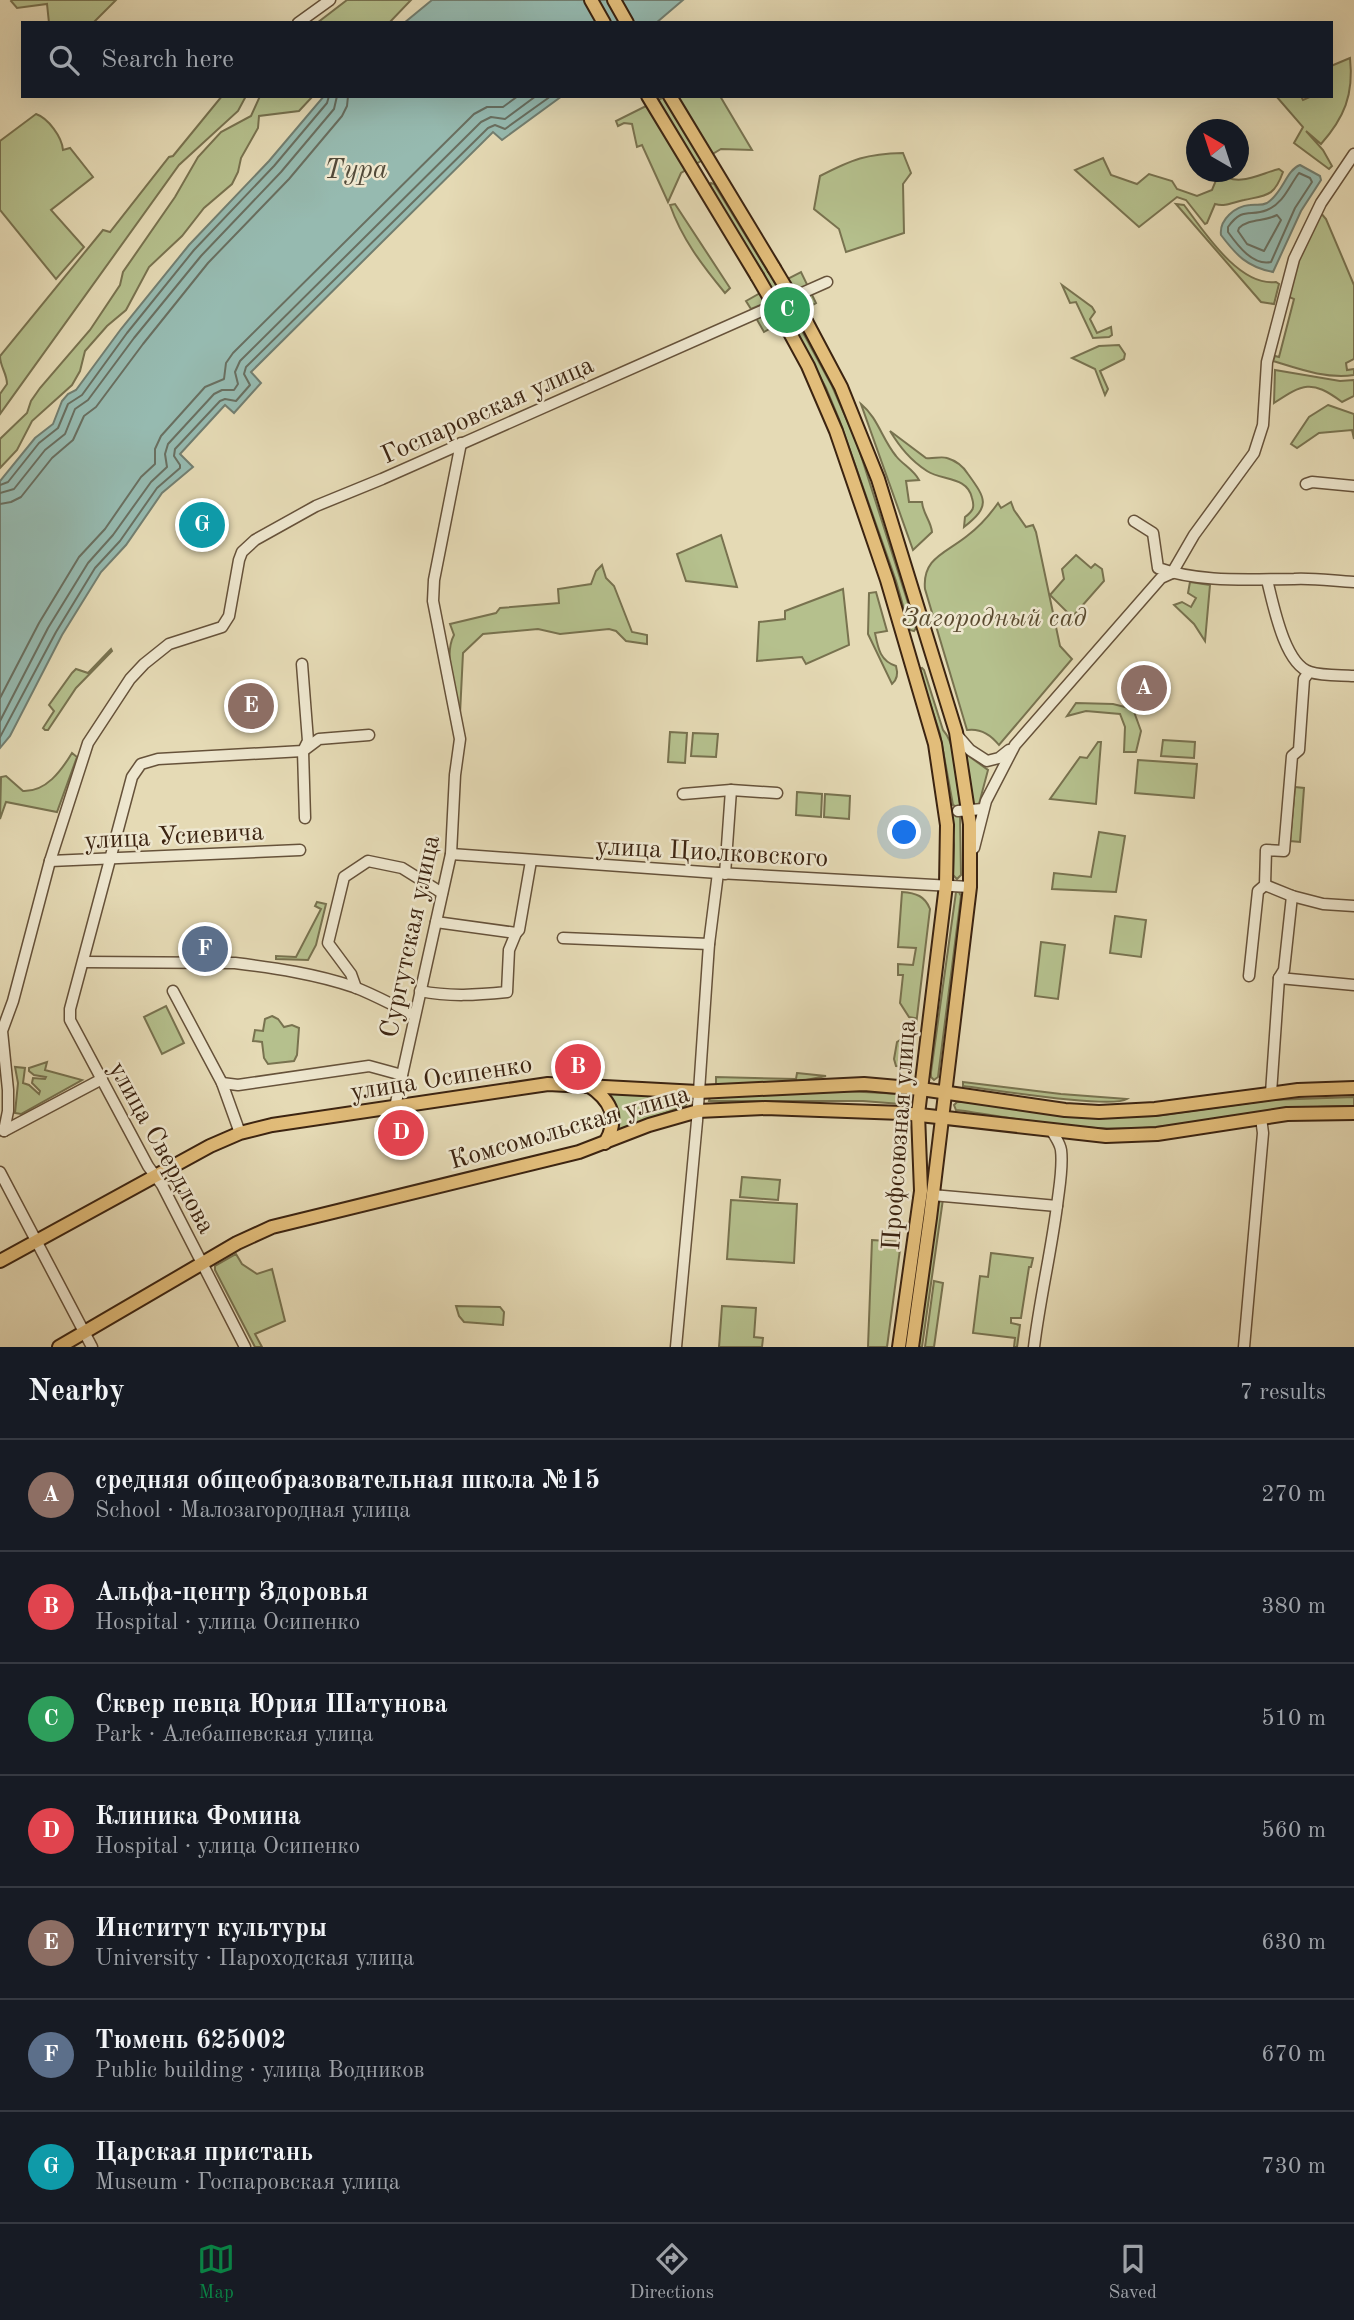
<!DOCTYPE html>
<html lang="en">
<head>
<meta charset="utf-8">
<style>
	body { margin:0; font-family:"Old Standard TT",serif; background:#20242c; color:#f1f3f6 }
	.compass { position:absolute; left:1186px; top:119px; width:63px; height:63px; border-radius:50%; background:#171b24; box-shadow:0 7px 28px #0002; rotate:321deg }
	.you { position:absolute; left:905px; top:833px; width:24px; height:24px; margin:-18px; border:5px solid #fff; border-radius:50%; background:#1a73e8; box-shadow:0 0 0 10px #1a73e833 }
	.badge { display:grid; place-items:center; width:46px; height:46px; border-radius:50%; background:#0b8043; color:#fff; font-size:23px; font-weight:700 }
	.pin { position:absolute; translate:-50% -50%; border:4px solid #fff; box-shadow:0 2px 7px #0006 }
	.list { margin:0; padding:0; list-style:none }
	h2 { display:flex; justify-content:space-between; align-items:center; height:91px; margin:0; padding:0 28px; font-size:30px }
	h2 small { font-size:23px; font-weight:400; color:#9ea1a6 }
	.list li { display:grid; grid-template-columns:46px 1fr auto; gap:21px; align-items:center; box-sizing:border-box; height:112px; padding:0 28px; border-top:2px solid #363941 }
	.list b { display:block; font-size:26px; white-space:nowrap }
	.list p { margin:0; font-size:23px; white-space:nowrap; color:#9ea1a6 }
	.list em { font-size:23px; font-style:normal; color:#9ea1a6 }
	.icon { flex:none; width:38px; height:38px; fill:none; stroke:currentColor; stroke-width:2; stroke-linecap:round; stroke-linejoin:round }
	.map { position:relative; flex:none; width:1354px; height:1347px; overflow:hidden }
	.search { position:absolute; background:#171b24; box-shadow:0 7px 28px #0002; left:21px; right:21px; top:21px; height:77px; display:flex; align-items:center; gap:18px; box-sizing:border-box; padding:0 24px; border-radius:0px; color:#9ea1a6; font-size:26px }
	.sheet { height:875px; background:#171b24 }
	nav { display:flex; justify-content:space-around; align-items:center; box-sizing:border-box; height:98px; border-top:2px solid #363941; background:#171b24; font-size:19px; color:#9ea1a6 }
	nav a { display:grid; justify-items:center; gap:4px }
	nav .on { color:#0b8043 }
	.map>svg:first-child { display:block }
</style>
</head>
<body>
<div class="map">
<svg width="1354" height="1347" viewBox="0 0 1354 1347">
	<rect width="100%" height="100%" fill="#e5dab5"/>
	<filter id="stains"><feTurbulence type="fractalNoise" baseFrequency=".00286" numOctaves="4"/><feColorMatrix values="0 0 0 0 .2 0 0 0 0 .09 0 0 0 0 .02 0 0 0 .5 -.17"/></filter>
	<radialGradient id="worn" r=".72"><stop offset=".6" stop-color="#630" stop-opacity="0"/><stop offset="1" stop-color="#630" stop-opacity=".3"/></radialGradient>
	<g fill="#b5c08d" stroke="#78724f" stroke-width="2">
		<path d="M12,0H116L93,23H49L47,4L17,8L11,1Z"/>
		<path d="M347,0H411L389,23H317Z"/>
		<path d="M1350,58C1354,95 1344,118 1321,144L1306,131L1323,150L1332,166L1329,169L1294,143L1303,127L1276,96H1301L1303,100L1312,96H1331V66Z"/>
		<path d="M222,96H246L238,111L179,165L0,414V394L7,384C7,373 0,367 0,356L103,230L110,232L169,157L173,156Z"/>
		<path d="M260,96H313L299,111L259,116L258,128L241,158L238,172L232,184L204,208L182,236L149,267L126,310L107,326L85,351L80,371L72,385L32,421L17,450L0,468V439L27,413L31,401L40,388L90,330L120,285L123,272L175,197L198,157L221,132L251,116Z"/>
		<path d="M666,96H720L752,150L721,149L681,173L668,202L642,145L637,147L632,124L624,123L618,126L616,121Z"/>
		<path d="M36,114C48,118 62,137 63,150L70,148L93,177L51,210L84,247L56,279L0,210V141Z"/>
		<path d="M903,153L911,173L903,184L904,233L846,252L839,229L814,209L820,176C853,159 866,154 903,153Z"/>
		<path d="M1103,158L1111,175L1137,184L1149,174L1172,181L1177,189L1197,196L1212,190L1219,173C1238,188 1259,174 1279,169L1283,172C1274,197 1267,195 1244,200C1233,202 1226,207 1215,204L1207,223L1205,224L1186,200L1177,197L1139,227L1075,170Z"/>
		<path d="M711,183L714,184L776,285L801,272L816,303L794,316L832,386L857,443L916,628L914,631L910,630L896,581L839,419L826,388L789,318L764,332L756,318L782,305L777,298L751,309L746,301L771,287L710,186Z"/>
		<path d="M675,204L730,288L725,293C702,265 682,239 670,205Z"/>
		<path d="M1176,204L1184,205C1203,230 1239,287 1276,282L1279,284L1274,304L1261,302Z"/>
		<path d="M1320,212L1326,219L1354,285V359L1346,363L1347,370L1354,369V375C1326,379 1299,369 1273,361L1275,356L1279,357L1294,299L1287,296L1299,257Z"/>
		<path d="M1062,285L1092,307L1095,312L1090,319L1097,333L1111,327L1112,335L1109,337L1093,338L1076,302L1070,303Z"/>
		<path d="M1119,345L1125,354L1124,359L1100,371L1108,389L1105,395L1095,369L1072,358L1099,346Z"/>
		<path d="M1275,370L1340,381L1354,380V396L1342,402C1311,379 1303,384 1274,403Z"/>
		<path d="M861,404C878,418 882,439 896,456C903,465 913,469 919,480L906,481L909,502H922C923,514 931,521 932,532L913,550Z"/>
		<path d="M1328,405L1354,414V439L1352,430L1319,433L1297,448L1291,444L1309,417Z"/>
		<path d="M890,431L926,458C933,459 941,456 947,458C957,461 963,466 968,474C986,499 991,506 964,527L965,517C973,511 975,508 972,498C967,476 942,481 927,471C910,460 900,447 890,431Z"/>
		<path d="M1011,502L1014,510L1026,527L1033,525L1036,532L1060,646L1072,659L999,745C991,735 980,728 967,730L925,589C922,558 946,553 967,536C979,527 989,516 998,503L1001,508Z"/>
		<path d="M721,535L737,587L686,581L677,554Z"/>
		<path d="M1076,555L1091,568L1095,564L1102,569L1104,581L1074,615L1068,613L1050,595L1064,579L1062,569Z"/>
		<path d="M602,565L606,578L614,586L632,632L647,635V644L626,641L616,631L609,629L560,634L538,629L483,634L463,653L460,714C455,693 443,655 454,635L450,624L496,613L500,608L559,603L558,589L591,584L596,571Z"/>
		<path d="M1190,582L1210,585L1205,641L1194,624L1174,605L1182,602L1191,607L1196,598L1188,593Z"/>
		<path d="M843,589L849,645L806,664L802,657L757,661L759,622L785,619V611Z"/>
		<path d="M876,592L887,631L875,633C878,648 880,661 896,666C898,673 898,679 892,684L868,634L869,593Z"/>
		<path d="M111,649L112,651L76,688L48,730H45L43,728L54,711L49,705L72,673L76,669L88,673Z"/>
		<path d="M919,669L922,668L924,670L943,730C958,747 957,782 960,805L957,807L953,805L940,734Z"/>
		<path d="M1076,703L1113,704L1133,709L1141,731L1136,752H1124L1125,727L1120,714L1086,711L1067,716Z"/>
		<path d="M670,732L687,733L685,763L668,762Z"/>
		<path d="M693,733L718,734L716,757L691,756Z"/>
		<path d="M1163,740L1195,742L1194,758L1161,756Z"/>
		<path d="M1098,742H1101L1096,804L1050,799L1080,757L1087,758Z"/>
		<path d="M72,753L77,757L57,812L6,802L0,819L1,777L6,776L23,791C46,792 61,771 72,753Z"/>
		<path d="M966,754L988,770L979,804L976,806H973Z"/>
		<path d="M1138,760L1197,764L1194,798L1135,793Z"/>
		<path d="M1295,787L1304,788L1300,842L1290,841Z"/>
		<path d="M797,792L822,794L821,817L796,815Z"/>
		<path d="M825,794L850,796L849,819L824,817Z"/>
		<path d="M950,810L960,814L961,875L957,879L953,875L954,845Z"/>
		<path d="M1099,832L1125,836L1116,892L1052,889L1054,873L1091,877Z"/>
		<path d="M902,892C916,893 925,896 930,909L911,1067L896,1066L894,1059L897,1042L903,1038L913,1040L915,1018L909,1017L900,1003L903,975H898V964L913,965L916,948L898,947Z"/>
		<path d="M956,892H959L961,896L938,1077L934,1080L931,1077V1072Z"/>
		<path d="M317,902L326,904L316,945L308,960L276,959V956L296,957L321,909L315,906Z"/>
		<path d="M1115,916L1146,920L1141,957L1110,953Z"/>
		<path d="M1041,942L1065,945L1058,999L1035,996Z"/>
		<path d="M166,1006L184,1043L162,1054L144,1017Z"/>
		<path d="M272,1016L278,1019L284,1027L292,1025L299,1028L297,1055L294,1061L268,1064L264,1058L262,1042L253,1041L255,1030L263,1031L265,1019Z"/>
		<path d="M47,1062L45,1070L82,1080L21,1114L15,1113L18,1083L15,1067L25,1068L23,1083L29,1085L39,1094L40,1091L32,1083L33,1078L45,1079L46,1077L34,1075L29,1071V1068Z"/>
		<path d="M797,1073L826,1076L806,1080L716,1086V1077L796,1079Z"/>
		<path d="M963,1082L1061,1094L1127,1099C1111,1109 989,1089 963,1086Z"/>
		<path d="M826,1090L902,1094L908,1095L910,1099L907,1103L901,1104L863,1101H709L710,1097Z"/>
		<path d="M601,1092L685,1097L688,1102L685,1106L615,1131Z"/>
		<path d="M1354,1097V1106C1287,1105 1223,1121 1157,1127C1092,1133 1028,1121 965,1111L956,1110L954,1105L957,1102H966L1065,1115L1107,1117L1155,1116L1271,1100Z"/>
		<path d="M742,1177L780,1180L778,1200L740,1197Z"/>
		<path d="M943,1199L922,1347H918L938,1203Z"/>
		<path d="M731,1200L797,1204L794,1263L727,1259Z"/>
		<path d="M872,1240L901,1242L887,1347H868Z"/>
		<path d="M991,1253L1033,1258L1031,1267H1029L1021,1318H1011V1323L1020,1325L1017,1347H1014L1015,1338L973,1333L980,1276L988,1277Z"/>
		<path d="M236,1254L242,1264L257,1274L272,1269L285,1321L255,1334L262,1347H255L215,1270V1266Z"/>
		<path d="M934,1281L943,1283L934,1347H925Z"/>
		<path d="M456,1306L500,1307L504,1312L503,1325L464,1322L459,1316Z"/>
		<path d="M722,1306L756,1308L754,1337L763,1338L762,1347H719Z"/>
	</g>
	<g fill="#96bab0" stroke="#727e70" stroke-width="2">
		<path d="M432,0H683L656,23H404Z"/>
		<path d="M324,96H562L502,140L493,132L251,372L261,383L234,413L225,405L180,454L193,467L162,493L126,545L101,572L62,635L10,736L0,748V481L35,438L53,424L62,401L68,394L76,390L121,329L189,245L269,161Z"/>
		<path d="M1300,165L1320,176L1321,180L1301,211L1273,272C1247,267 1236,255 1221,235C1219,220 1235,206 1250,205C1256,204 1261,206 1267,203C1283,193 1286,170 1300,165Z"/>
	</g>
	<g fill="none" stroke-linecap="round" stroke-linejoin="round">
		<g stroke="#696f60" stroke-width="2">
			<path d="M1299,173L1310,178L1312,182L1295,208L1271,262C1253,266 1238,246 1228,232V227C1243,206 1250,217 1267,210C1284,203 1289,186 1299,173Z"/>
			<path d="M1277,215L1281,220L1264,251L1247,244L1238,231L1239,228C1250,218 1264,222 1277,215Z"/>
			<path d="M0,485L8,482L39,443L58,428L68,404L82,395L127,333L194,250L274,166L327,103L329,96"/>
			<path d="M0,493L14,489L45,450L65,434L75,409L88,400L134,338L201,256L281,172L334,109L337,96"/>
			<path d="M0,504L11,502L21,497L52,458L73,440L84,416L96,407L143,344L208,263L289,179L342,116L347,106L348,96"/>
			<path d="M0,698L39,623L79,557L105,529L141,477L155,464V449L161,436L205,387L224,379L226,363L233,353L474,114L487,107H503L518,96"/>
			<path d="M0,721L48,628L88,563L113,535L151,482L167,467L165,454L168,444L214,394L222,390H234L238,384L235,372L240,361L481,122L491,117L505,119L536,96"/>
			<path d="M0,737L56,632L95,568L120,541L157,488L180,468V465L174,456L175,449L220,401L225,399L236,401L250,385L244,374L246,367L488,128L495,125L505,129L551,96"/>
		</g>
		<defs>
			<g id="minor">
				<path d="M298,23L330,0"/>
				<path d="M1306,484L1312,482L1354,486"/>
				<path d="M1134,521L1153,533L1158,568C1201,583 1249,579 1294,579C1314,578 1334,581 1354,582"/>
				<path d="M1172,573L1194,535L1254,453L1263,425L1267,362L1294,259L1321,203L1354,154"/>
				<path d="M1267,580C1273,603 1284,664 1310,672C1323,676 1340,675 1354,676"/>
				<path d="M302,664L308,741L303,751L305,818"/>
				<path d="M957,735L970,750L987,761L999,758L1009,750"/>
				<path d="M683,794L731,790L777,793"/>
				<path d="M958,811L983,809"/>
				<path d="M974,848L986,801L1015,745L1161,578L1172,573"/>
				<path d="M451,854L718,873L970,887"/>
				<path d="M50,861L300,850"/>
				<path d="M725,874L731,790"/>
				<path d="M1265,885L1292,896L1323,904L1354,906"/>
				<path d="M436,922L516,933L519,930L531,861"/>
				<path d="M563,938L709,944"/>
				<path d="M84,962L235,963C275,968 316,974 354,987C375,995 394,1006 414,1015"/>
				<path d="M1249,976L1258,891L1265,885L1266,850L1284,851L1292,756L1299,750L1304,679L1309,672"/>
				<path d="M1279,978L1354,985"/>
				<path d="M356,988L351,974L328,943L344,877L368,861L402,868L442,893"/>
				<path d="M173,991L222,1083L240,1133"/>
				<path d="M420,991C450,997 477,995 507,992L509,950L516,933"/>
				<path d="M222,1083L238,1085L369,1066L402,1075"/>
				<path d="M1271,1093L1279,978L1284,970L1292,896"/>
				<path d="M395,1107L451,854L455,775L460,739L433,601L434,580L461,443"/>
				<path d="M4,1131L8,1111V1090L2,1031L13,1001L50,861L88,743L130,679L144,664L169,644L222,627L229,616L239,560L242,552L255,540L316,506L382,479L827,282"/>
				<path d="M4,1131L102,1079"/>
				<path d="M0,1172L92,1347"/>
				<path d="M932,1195L1057,1206"/>
				<path d="M245,1347L162,1185L148,1166L70,1020V1009L132,777L141,764L158,759L303,751L319,739L369,735"/>
				<path d="M676,1347L697,1121L709,944L718,873"/>
				<path d="M1034,1347C1040,1297 1052,1249 1058,1198C1060,1183 1063,1165 1061,1150C1060,1143 1055,1137 1052,1131"/>
				<path d="M1244,1347L1263,1133L1261,1118"/>
			</g>
			<g id="major">
				<path d="M591,0L604,23"/>
				<path d="M614,0L627,23"/>
				<path d="M648,96L757,276"/>
				<path d="M670,96L774,268"/>
				<path d="M807,323L841,387L878,479L956,732L970,824V887L930,1218L912,1347"/>
				<path d="M790,333L808,366L836,431L887,580L935,744L947,825L946,885L918,1114L921,1191L899,1347"/>
				<path d="M588,1085C611,1100 620,1118 605,1143"/>
				<path d="M0,1261L210,1146L240,1133L272,1125L548,1084L698,1092L864,1084L921,1089L1065,1110L1099,1112L1155,1109L1298,1090L1354,1088"/>
				<path d="M59,1347L237,1243L272,1227L579,1152L649,1125L698,1111L765,1108L902,1113L1106,1136L1157,1134L1287,1114L1354,1113"/>
			</g>
		</defs>
		<use href="#minor" stroke="#66523a" stroke-width="13"/>
		<use href="#major" stroke="#3c2411" stroke-width="16"/>
		<use href="#minor" stroke="#eee7cf" stroke-width="10"/>
		<use href="#major" stroke="#e2bd7a" stroke-width="12"/>
		<defs>
			<g id="major-bridge">
				<path d="M774,268L807,323"/>
				<path d="M757,276L790,333"/>
			</g>
		</defs>
		<use href="#major-bridge" stroke="#3c2411" stroke-width="16" stroke-linecap="butt"/>
		<use href="#major-bridge" stroke="#e2bd7a" stroke-width="12"/>
	</g>
	<g text-anchor="middle" stroke-width="5" stroke-linejoin="round" paint-order="stroke">
		<g font-size="26" fill="#3c2411" stroke="#eee7cf">
			<text transform="translate(487 409) rotate(-24)" y="9">Госпаровская улица</text>
			<text transform="translate(174 835) rotate(-3)" y="9">улица Усиевича</text>
			<text transform="translate(712 851) rotate(3)" y="9">улица Циолковского</text>
			<text transform="translate(409 936) rotate(-78)" y="9">Сургутская улица</text>
			<text transform="translate(441 1077) rotate(-9)" y="9">улица Осипенко</text>
			<text transform="translate(569 1126) rotate(-16)" y="9">Комсомольская улица</text>
			<text transform="translate(898 1135) rotate(-86)" y="9">Профсоюзная улица</text>
			<text transform="translate(163 1147) rotate(61)" y="9">улица Свердлова</text>
		</g>
		<g font-size="26" font-style="italic" fill="#5a4b30" stroke="#eee7cf">
			<text x="994" y="626">Загородный сад</text>
		</g>
		<g font-size="28" font-style="italic" fill="#524a39" stroke="#eee7cf">
			<text x="356" y="178">Тура</text>
		</g>
	</g>
	<rect width="100%" height="100%" filter="url(#stains)"/>
	<rect width="100%" height="100%" fill="url(#worn)"/>
</svg>
<svg class="compass" viewBox="-18 -18 36 36"><path d="M0-13l5 13h-10z" fill="#e53935"/><path d="M0 13l5-13h-10z" fill="#9ea1a6"/></svg>
<div class="you"></div>
<div class="pin badge" style="left:1144px;top:688px;background:#8d6e63">A</div>
<div class="pin badge" style="left:578px;top:1067px;background:#e0444e">B</div>
<div class="pin badge" style="left:787px;top:310px;background:#2e9e5b">C</div>
<div class="pin badge" style="left:401px;top:1133px;background:#e0444e">D</div>
<div class="pin badge" style="left:251px;top:706px;background:#8d6e63">E</div>
<div class="pin badge" style="left:205px;top:949px;background:#5c6f8a">F</div>
<div class="pin badge" style="left:202px;top:525px;background:#0f9aa8">G</div>
<div class="search"><svg class="icon" aria-label="search" viewBox="0 0 24 24"><circle cx="10" cy="10" r="6"/><path d="M15 15l6 6"/></svg>Search here</div>
</div>
<section class="sheet">
<h2>Nearby<small>7 results</small></h2>
<ul class="list">
<li><span class="badge" style="background:#8d6e63">A</span><div><b>средняя общеобразовательная школа №15</b><p>School · Малозагородная улица</p></div><em>270 m</em></li>
<li><span class="badge" style="background:#e0444e">B</span><div><b>Альфа-центр Здоровья</b><p>Hospital · улица Осипенко</p></div><em>380 m</em></li>
<li><span class="badge" style="background:#2e9e5b">C</span><div><b>Сквер певца Юрия Шатунова</b><p>Park · Алебашевская улица</p></div><em>510 m</em></li>
<li><span class="badge" style="background:#e0444e">D</span><div><b>Клиника Фомина</b><p>Hospital · улица Осипенко</p></div><em>560 m</em></li>
<li><span class="badge" style="background:#8d6e63">E</span><div><b>Институт культуры</b><p>University · Пароходская улица</p></div><em>630 m</em></li>
<li><span class="badge" style="background:#5c6f8a">F</span><div><b>Тюмень 625002</b><p>Public building · улица Водников</p></div><em>670 m</em></li>
<li><span class="badge" style="background:#0f9aa8">G</span><div><b>Царская пристань</b><p>Museum · Госпаровская улица</p></div><em>730 m</em></li>
</ul>
</section>
<nav>
<a class="on"><svg class="icon" aria-label="map" viewBox="0 0 24 24"><path d="M3 6l6-2 6 2 6-2v14l-6 2-6-2-6 2zM9 4v14M15 6v14"/></svg>Map</a>
<a><svg class="icon" aria-label="directions" viewBox="0 0 24 24"><path d="M12 3l9 9-9 9-9-9zM9 14v-3h6M13 9l2 2-2 2"/></svg>Directions</a>
<a><svg class="icon" aria-label="saved" viewBox="0 0 24 24"><path d="M7 4h10v16l-5-4-5 4z"/></svg>Saved</a>
</nav>
</body>
</html>
